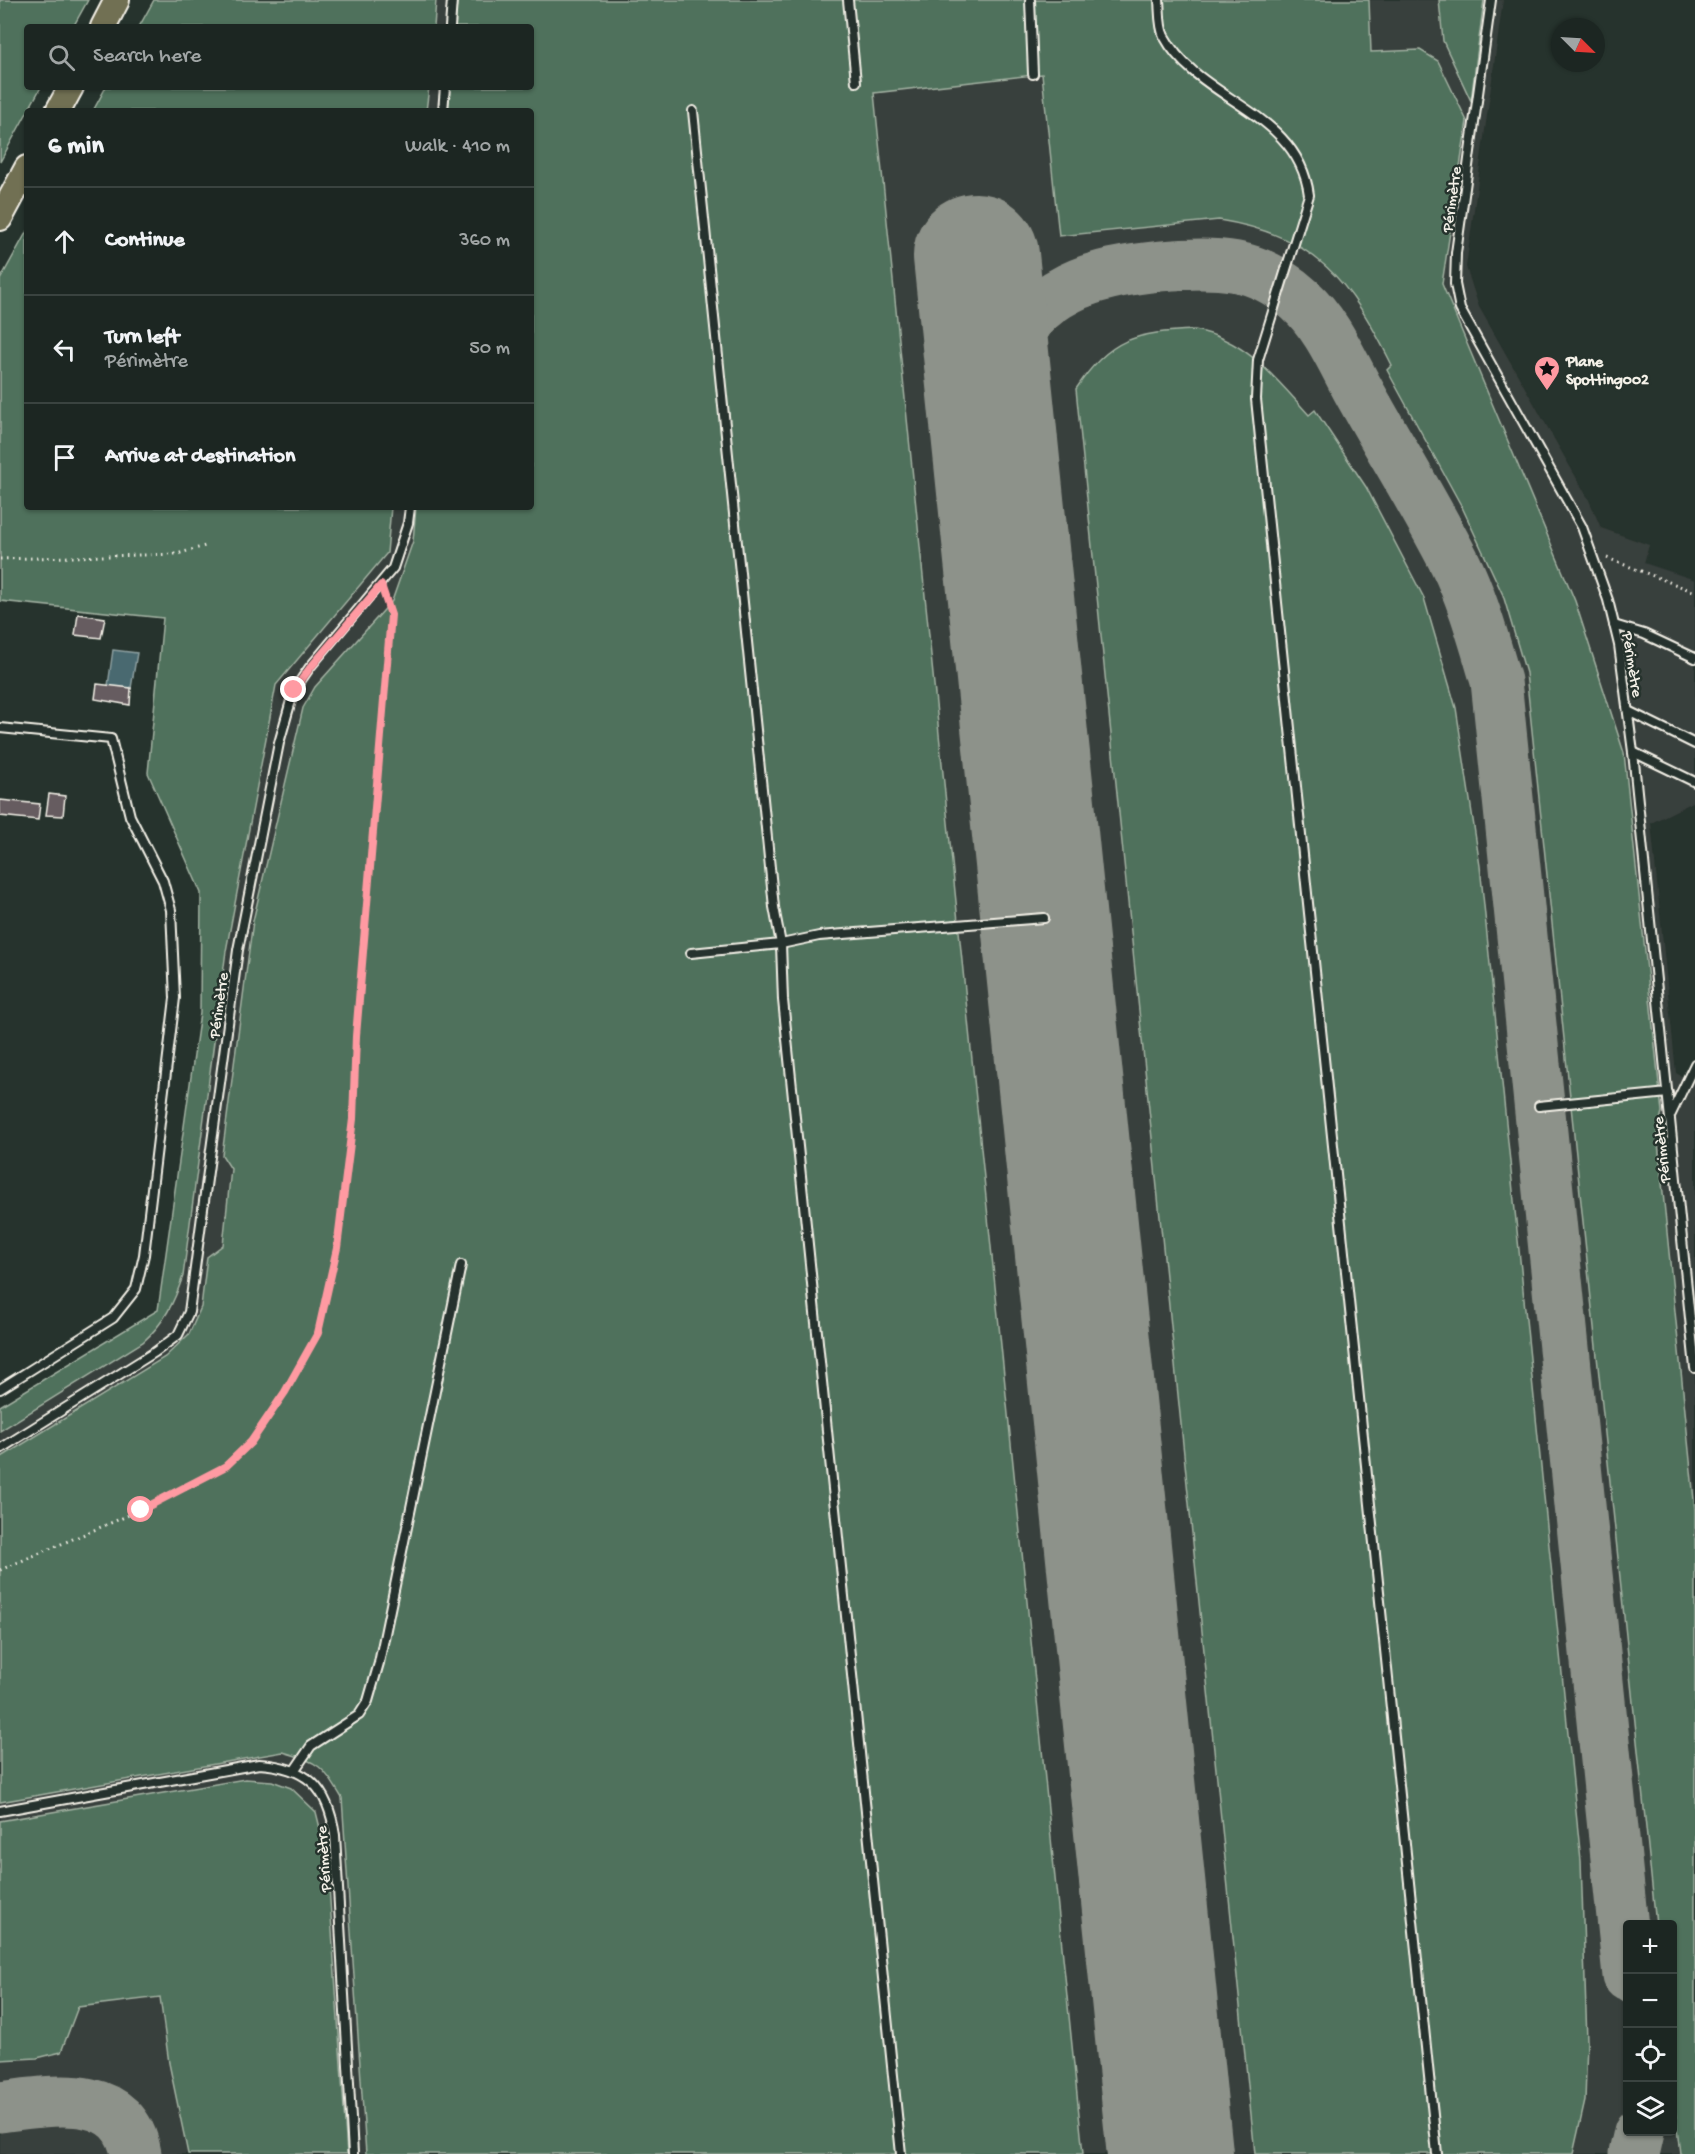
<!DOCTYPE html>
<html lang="en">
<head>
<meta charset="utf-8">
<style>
	body { margin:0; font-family:"Gochi Hand",sans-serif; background:#29322f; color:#f1f3f6 }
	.controls { position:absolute; right:18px; bottom:18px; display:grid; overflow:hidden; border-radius:6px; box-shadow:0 2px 4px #0004 }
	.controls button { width:54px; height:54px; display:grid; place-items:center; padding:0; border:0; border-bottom:2px solid #3a4340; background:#1c2622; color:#f1f3f6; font:30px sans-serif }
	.compass { position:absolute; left:1551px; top:18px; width:54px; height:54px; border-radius:50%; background:#1c2622; box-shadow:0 2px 4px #0004; rotate:114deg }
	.stop { position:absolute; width:18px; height:18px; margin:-14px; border:4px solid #ff9aa2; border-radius:50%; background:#fff }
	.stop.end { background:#ff9aa2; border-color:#fff; box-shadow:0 2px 6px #0008 }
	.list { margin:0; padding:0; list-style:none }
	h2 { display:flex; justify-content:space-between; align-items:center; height:78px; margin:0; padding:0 24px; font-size:26px }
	h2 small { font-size:20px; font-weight:400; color:#a0a5a5 }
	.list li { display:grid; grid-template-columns:39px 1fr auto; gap:18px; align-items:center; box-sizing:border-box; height:108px; padding:0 24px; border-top:2px solid #3a4340 }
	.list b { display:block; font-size:22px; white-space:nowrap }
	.list p { margin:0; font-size:20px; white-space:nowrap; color:#a0a5a5 }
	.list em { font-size:20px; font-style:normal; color:#a0a5a5 }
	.icon { flex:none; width:33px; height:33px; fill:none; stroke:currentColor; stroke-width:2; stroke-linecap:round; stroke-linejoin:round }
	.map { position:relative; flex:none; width:1695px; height:2154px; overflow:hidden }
	.search { position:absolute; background:#1c2622; box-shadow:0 2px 4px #0004; left:24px; top:24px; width:510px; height:66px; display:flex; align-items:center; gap:15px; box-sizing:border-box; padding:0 21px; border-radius:6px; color:#a0a5a5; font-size:22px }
	.panel { position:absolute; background:#1c2622; box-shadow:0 2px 4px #0004; left:24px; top:108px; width:510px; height:402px; border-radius:6px }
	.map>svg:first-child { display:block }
</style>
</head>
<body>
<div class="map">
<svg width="1695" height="2154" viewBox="0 0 1695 2154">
	<rect width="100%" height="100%" fill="#26332d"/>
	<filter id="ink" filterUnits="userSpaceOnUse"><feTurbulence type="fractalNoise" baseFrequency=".0167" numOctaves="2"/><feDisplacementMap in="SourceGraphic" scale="12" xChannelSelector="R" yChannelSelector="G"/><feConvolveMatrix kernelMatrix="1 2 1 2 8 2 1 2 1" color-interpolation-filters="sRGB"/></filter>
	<g filter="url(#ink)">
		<path fill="#393f3c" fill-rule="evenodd" d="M436,0H1503L1466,267L1479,307L1589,500L1601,528L1649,545L1644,563L1695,580V801L1651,823L1676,1073L1695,1084V2154H0V1431L143,1342L183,1276L226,951L276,685L387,553L391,507H531V111H426L429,87H531V27H434ZM1628,1924H1672V2132H1628Z"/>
		<g fill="#4f715c" stroke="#a2b1a2" stroke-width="1.5">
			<path d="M0,0H88L73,27H27V87H41L0,162Z"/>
			<path d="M154,0H436L434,27H139Z"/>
			<path d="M457,0H1369L1371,52L1420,50L1438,61L1467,121L1442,284L1575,601L1624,753L1662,1112L1657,1133L1695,1510V2154H1680L1672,2082V1924H1656L1526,673L1503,595L1462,507L1387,370L1392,365C1350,281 1317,236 1219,220L1059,236L1042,74L874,93L1083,2154H366L342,1798C322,1765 320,1763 283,1752L0,1802V1458L165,1357L189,1334L201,1307L207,1257L223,1245L231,1169L222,1155L253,921L303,708L315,687L392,601L413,541L416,507H531V111H448L450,87H531V27H455Z"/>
			<path d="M1439,0H1484L1471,101L1443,41Z"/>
			<path d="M106,87H429L426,111H93Z"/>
			<path d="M27,231V507H391L387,553L276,685L226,951L183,1276C174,1303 164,1323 143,1342L0,1431V1406L158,1310L200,1013L201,893L148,773L163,618L0,601V280Z"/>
			<path d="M1195,330C1247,340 1275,378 1309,415L1315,410L1366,487L1424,598L1456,708L1480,866L1581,1861L1587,2041L1585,2101L1573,2154H1255L1076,389C1109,338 1137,332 1195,330Z"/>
			<path d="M245,1779L272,1781L291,1788L316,1812L327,1856L347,2154H188L169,2063L160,1997L78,2007L61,2052L37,2058L0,2060V1821Z"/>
		</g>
		<path fill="#496970" stroke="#8d9fa0" stroke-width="1.5" d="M113,650L137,653L131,688H127L106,700Z"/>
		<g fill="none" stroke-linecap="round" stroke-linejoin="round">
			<g stroke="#8d928a" stroke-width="51">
				<path d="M998,473C996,435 989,392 1005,356C1036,288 1093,273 1161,266C1215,261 1258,261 1300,300C1329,326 1344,366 1363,399C1393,453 1426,506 1454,561C1473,599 1484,641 1496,681L1628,1976"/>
				<path d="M0,2107C51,2101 124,2085 136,2154"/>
				<path d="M1634,2154L1639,2132"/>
			</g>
			<path stroke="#8d928a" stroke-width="126" d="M976,256L1170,2154"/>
		</g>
		<g fill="#665c60" stroke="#f4f1e8" stroke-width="1.5">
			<path d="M78,614L105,618L101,638L75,635Z"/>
			<path d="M97,684L131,688L130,705L95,699Z"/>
			<path d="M49,794L65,796L63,816L46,815Z"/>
			<path d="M0,800L40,804L38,820L0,816Z"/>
		</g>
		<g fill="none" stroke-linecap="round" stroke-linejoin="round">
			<defs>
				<g id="service">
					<path d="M848,0L856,82"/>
					<path d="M1030,0L1033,74"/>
					<path d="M1159,0C1160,10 1159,27 1164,36C1199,102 1298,110 1309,195L1258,360L1256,399L1437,2154"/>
					<path d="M1491,0L1456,253L1455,284L1460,309L1582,527L1608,600L1619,645L1633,752L1695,1368"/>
					<path d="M450,27L452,0"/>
					<path d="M443,111L445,87"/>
					<path d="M693,111L774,907L781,944L783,1000L901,2154"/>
					<path d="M1614,625L1644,634L1695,658"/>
					<path d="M1628,711L1695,744"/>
					<path d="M0,728L111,739L130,816L163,881L171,910L175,998L144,1255L136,1289L113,1318L0,1389"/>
					<path d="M1633,752L1695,782"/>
					<path d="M691,953L781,944L819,936L1044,918"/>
					<path d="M1539,1106L1668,1093"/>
					<path d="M1671,1114L1695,1064"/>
					<path d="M0,1449L155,1352L178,1335L189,1312L238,950L279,743L294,690L310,667L393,568L408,523L410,507"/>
					<path d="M294,1771L311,1746L359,1715L368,1701L379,1663L461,1265"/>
					<path d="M0,1811L259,1764C307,1767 328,1787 335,1835L353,2154"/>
				</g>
				<g id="primary">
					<path d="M103,27L117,0"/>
					<path d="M58,111L71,87"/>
					<path d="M0,218L27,168"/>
				</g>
			</defs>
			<use href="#service" stroke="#f4f1e8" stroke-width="12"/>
			<use href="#primary" stroke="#f4f1e8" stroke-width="28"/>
			<g stroke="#f4f1e8" stroke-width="3" stroke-dasharray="1.5 4.5" stroke-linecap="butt">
				<path d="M1607,558L1695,592"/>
				<path d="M0,559L177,554L205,546"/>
				<path d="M0,1570L141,1510L226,1466L251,1442L285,1392L318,1333L337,1248L353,1119L356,1036L391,615L386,598"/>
			</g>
			<use href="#service" stroke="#26332d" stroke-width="8"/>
			<use href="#primary" stroke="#716f52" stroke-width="24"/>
		</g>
	</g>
	<g fill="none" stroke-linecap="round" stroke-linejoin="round" filter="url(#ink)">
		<path stroke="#ff9aa2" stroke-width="8" d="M141,1510L226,1466L251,1442L285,1392L318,1333L337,1248L353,1119L356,1036L391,615L381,585L310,668L294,690"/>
	</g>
	<defs>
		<symbol id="sight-pin" viewBox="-11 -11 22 30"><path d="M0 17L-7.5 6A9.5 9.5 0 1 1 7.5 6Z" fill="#ff9aa2" stroke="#26332d"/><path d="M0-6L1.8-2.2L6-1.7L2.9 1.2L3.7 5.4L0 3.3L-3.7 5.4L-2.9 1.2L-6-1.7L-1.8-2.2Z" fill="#111"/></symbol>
	</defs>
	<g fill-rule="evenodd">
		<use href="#sight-pin" x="1532" y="354" width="30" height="40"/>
	</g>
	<g text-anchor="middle" stroke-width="5" stroke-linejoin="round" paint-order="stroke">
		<g font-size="16" fill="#f4f1e8" stroke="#26332d">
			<text transform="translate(1450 199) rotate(-82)" y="6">Périmètre</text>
			<text transform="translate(1634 664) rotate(81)" y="6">Périmètre</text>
			<text transform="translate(217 1005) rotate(-82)" y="6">Périmètre</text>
			<text transform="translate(1660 1150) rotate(-96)" y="6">Périmètre</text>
			<text transform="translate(322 1859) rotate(-94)" y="6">Périmètre</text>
		</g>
		<g font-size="16" font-weight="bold" fill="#f4f1e8" stroke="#26332d" text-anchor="start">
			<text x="1566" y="366">Plane<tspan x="1566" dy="18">Spotting002</tspan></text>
		</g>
	</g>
</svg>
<div class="controls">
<button>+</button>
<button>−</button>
<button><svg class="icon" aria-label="locate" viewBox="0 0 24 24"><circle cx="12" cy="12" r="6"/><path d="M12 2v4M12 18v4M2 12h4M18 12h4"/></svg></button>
<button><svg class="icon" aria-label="layers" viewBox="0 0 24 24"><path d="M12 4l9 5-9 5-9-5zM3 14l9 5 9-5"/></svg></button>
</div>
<svg class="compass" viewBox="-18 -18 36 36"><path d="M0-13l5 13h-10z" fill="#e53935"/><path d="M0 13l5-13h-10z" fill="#a0a5a5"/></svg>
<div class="stop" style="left:141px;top:1510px"></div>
<div class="stop end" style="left:294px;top:690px"></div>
<div class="search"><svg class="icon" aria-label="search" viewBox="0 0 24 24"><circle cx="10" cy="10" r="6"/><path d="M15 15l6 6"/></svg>Search here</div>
<section class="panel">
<h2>6 min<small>Walk · 410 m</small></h2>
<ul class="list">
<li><svg class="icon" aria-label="ahead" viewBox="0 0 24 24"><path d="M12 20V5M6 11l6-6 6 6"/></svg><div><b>Continue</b></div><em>360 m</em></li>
<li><svg class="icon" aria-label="left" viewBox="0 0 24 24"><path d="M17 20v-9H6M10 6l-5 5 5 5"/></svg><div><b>Turn left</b><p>Périmètre</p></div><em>50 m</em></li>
<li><svg class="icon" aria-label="arrive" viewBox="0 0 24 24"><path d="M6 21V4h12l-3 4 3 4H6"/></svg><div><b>Arrive at destination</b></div></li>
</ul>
</section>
</div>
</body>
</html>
